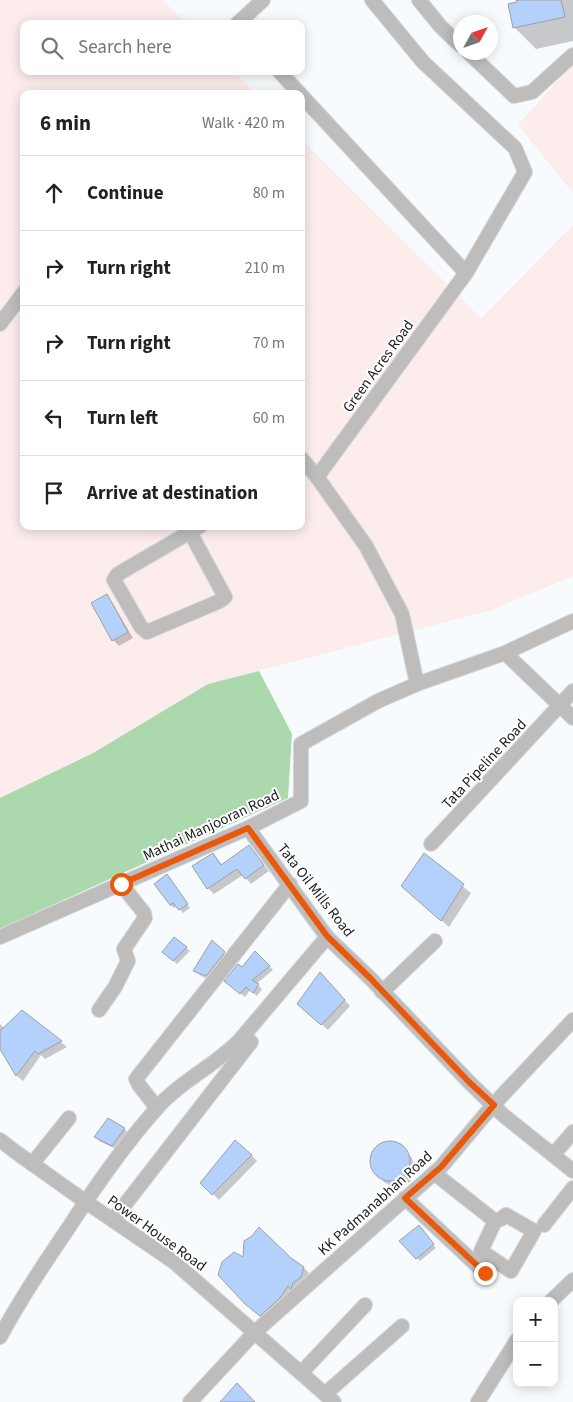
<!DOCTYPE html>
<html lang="en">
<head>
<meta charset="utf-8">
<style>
	body { margin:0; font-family:"Source Sans 3",sans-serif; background:#f2f2f2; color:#222 }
	.controls { position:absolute; right:15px; bottom:15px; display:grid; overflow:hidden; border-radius:10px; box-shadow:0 2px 12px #0003 }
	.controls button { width:45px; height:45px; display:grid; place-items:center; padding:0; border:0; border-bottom:1px solid #e0e0e0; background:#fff; color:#222; font:25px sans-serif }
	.compass { position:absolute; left:453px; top:15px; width:45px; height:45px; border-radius:50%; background:#fff; box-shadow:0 2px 12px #0003; rotate:50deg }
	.stop { position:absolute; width:15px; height:15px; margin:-11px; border:4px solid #ea580c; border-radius:50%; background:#fff }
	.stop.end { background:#ea580c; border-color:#fff; box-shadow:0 1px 5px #0008 }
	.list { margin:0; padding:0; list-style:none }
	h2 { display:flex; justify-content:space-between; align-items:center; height:65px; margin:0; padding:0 20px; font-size:21px }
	h2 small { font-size:16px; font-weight:400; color:#767676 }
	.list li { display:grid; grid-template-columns:32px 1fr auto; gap:15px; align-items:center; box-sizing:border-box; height:75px; padding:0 20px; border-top:1px solid #e0e0e0 }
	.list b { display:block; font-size:19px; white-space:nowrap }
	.list em { font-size:16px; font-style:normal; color:#767676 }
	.icon { flex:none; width:28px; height:28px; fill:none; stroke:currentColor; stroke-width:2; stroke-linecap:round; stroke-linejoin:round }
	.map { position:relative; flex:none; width:573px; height:1402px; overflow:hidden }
	.search { position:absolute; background:#fff; box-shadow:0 2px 12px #0003; left:20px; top:20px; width:285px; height:55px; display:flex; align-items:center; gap:12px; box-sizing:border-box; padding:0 18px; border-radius:10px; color:#767676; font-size:19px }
	.panel { position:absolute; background:#fff; box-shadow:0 2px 12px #0003; left:20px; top:90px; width:285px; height:440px; border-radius:10px }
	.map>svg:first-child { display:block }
</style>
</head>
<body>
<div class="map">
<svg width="573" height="1402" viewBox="0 0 573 1402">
	<rect width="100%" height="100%" fill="#f8fbfe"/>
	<g fill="#fdecec">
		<path d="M0,0H163L186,24H24V71H234L256,94H24V526H301V139L481,318L573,225V576L492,610L208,684L93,753L0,798Z"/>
		<path d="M573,63V193L518,125Z"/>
	</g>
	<path fill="#acd8ae" d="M259,671L292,734L288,798L0,929V798L93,753L208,684Z"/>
	<g fill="#0003">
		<path d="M523,0H573V41L536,49L514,27Z"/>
		<path d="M106,596L112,602L133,638L119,646L113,640Z"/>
		<path d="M249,846L269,871L251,884L243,875L214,894L208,888L213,854L223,866Z"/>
		<path d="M424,855L471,893L449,927L411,893Z"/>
		<path d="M170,880L190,908L183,913L177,906L174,908L170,905Z"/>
		<path d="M175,939L190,951L177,964L168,956Z"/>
		<path d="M212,942L230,959L213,981L201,976L195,971Z"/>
		<path d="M255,952L273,970L256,984L262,989L257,996L250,990L245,997L229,985Z"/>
		<path d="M326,979L350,1006L328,1030L305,1009Z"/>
		<path d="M22,1012L67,1047L45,1059L41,1055L23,1081L17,1076L0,1047V1024L4,1028Z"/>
		<path d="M124,1129L128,1132L116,1149L99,1141L96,1137Z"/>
		<path d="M390,1142L396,1143L412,1158L415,1171L410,1182L398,1187L385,1183L374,1172L371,1161L375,1149L379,1146Z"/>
		<path d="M251,1155L257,1161L219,1200L202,1183Z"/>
		<path d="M422,1230L436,1248L420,1261L401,1241Z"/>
		<path d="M244,1259H290L304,1268L311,1275L267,1322L253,1311Z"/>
	</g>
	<g fill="#b4d1fc" stroke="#9ea0a3">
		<path d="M516,0H561L565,17L513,28L508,4L517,2Z"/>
		<path d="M107,594L128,632L112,641L91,603Z"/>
		<path d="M249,845L264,865L245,879L237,869L207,889L192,866L213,853L221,865Z"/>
		<path d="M424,853L464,884L441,921L401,886Z"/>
		<path d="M167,874L188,904L179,910L173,903L170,905L154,884Z"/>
		<path d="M174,937L187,947L173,961L162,952Z"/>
		<path d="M212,940L225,952L206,976L193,971Z"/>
		<path d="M255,951L270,966L252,980L259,984L253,993L246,987L240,994L224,981L238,964L242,967Z"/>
		<path d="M320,972L345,1000L321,1025L297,1004Z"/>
		<path d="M22,1010L62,1041L38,1054L35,1051L16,1076L0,1049V1031Z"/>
		<path d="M108,1118L125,1128L112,1146L94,1137Z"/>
		<path d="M235,1140L252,1155L212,1195L200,1183Z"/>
		<circle cx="390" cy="1161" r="20"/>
		<path d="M419,1225L434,1244L416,1259L399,1241Z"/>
		<path d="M259,1227L291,1258L304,1267L301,1277L293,1283L291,1289L288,1286L280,1298L260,1316L245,1304L218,1275L222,1262L234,1252L243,1257L244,1241L252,1236Z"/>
		<path d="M237,1383L255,1402H220Z"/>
	</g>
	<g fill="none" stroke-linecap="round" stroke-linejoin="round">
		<defs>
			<g id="minor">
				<path d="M419,0L441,27L460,45"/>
				<path d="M237,24L263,0"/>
				<path d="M468,52L514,96L532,92L573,55"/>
				<path d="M279,71L300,94"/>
				<path d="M301,95L466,273"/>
				<path d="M0,324L24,292"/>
				<path d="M301,458L317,477L366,546L402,614L417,684"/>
				<path d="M317,477L466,273L525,172L515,148L423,62L372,0"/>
				<path d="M190,532L225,597L220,601L147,632L141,627L114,580L118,574L190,532L200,526"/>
				<path d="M505,653L573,718"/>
				<path d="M248,828L327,937L370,978L469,1082L503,1115L573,1171"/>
				<path d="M431,844L573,691"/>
				<path d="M0,937L248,828L301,801V744L378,701L417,684L505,653L573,621"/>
				<path d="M382,992L435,941"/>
				<path d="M99,1010L115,987L128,961L124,949L145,918L144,913L121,884"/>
				<path d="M157,1108L139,1085L136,1079L290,884"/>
				<path d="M0,1140L17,1153L86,1202L174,1262L334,1402"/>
				<path d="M553,1155L573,1132"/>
				<path d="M32,1164L69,1118"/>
				<path d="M434,1173L495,1221L501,1219L506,1215L534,1231L511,1271L481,1251L495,1221"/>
				<path d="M405,1198L485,1273"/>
				<path d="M113,1220L251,1042"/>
				<path d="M544,1225L573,1188"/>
				<path d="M551,1301L573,1280"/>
				<path d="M0,1337C21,1298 46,1261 71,1224C97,1184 125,1144 157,1108C181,1081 214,1066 239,1041L327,937"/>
				<path d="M301,1373L365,1305"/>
				<path d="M325,1394L402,1326"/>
				<path d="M190,1402L255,1332L441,1167L494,1104L573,1020"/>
				<path d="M478,1402L517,1340"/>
			</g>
		</defs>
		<use href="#minor" stroke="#d5d7da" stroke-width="16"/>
		<use href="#minor" stroke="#bfbdbc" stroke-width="14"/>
	</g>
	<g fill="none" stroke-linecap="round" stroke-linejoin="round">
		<path stroke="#ea580c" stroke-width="6" d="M121,884L248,828L327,936L370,978L469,1082L494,1105L441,1167L405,1198L485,1273"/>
	</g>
	<g text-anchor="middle" stroke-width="4" stroke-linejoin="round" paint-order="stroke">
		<g font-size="15" fill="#1b1c1d" stroke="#fff">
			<text transform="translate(378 366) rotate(-54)" y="5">Green Acres Road</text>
			<text transform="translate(484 764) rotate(-47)" y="5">Tata Pipeline Road</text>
			<text transform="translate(211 825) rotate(-25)" y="5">Mathai Manjooran Road</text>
			<text transform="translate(316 890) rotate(52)" y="5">Tata Oil Mills Road</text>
			<text transform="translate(375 1203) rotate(-42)" y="5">KK Padmanabhan Road</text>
			<text transform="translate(157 1233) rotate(36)" y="5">Power House Road</text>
		</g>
	</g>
</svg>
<div class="controls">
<button>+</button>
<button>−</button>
</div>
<svg class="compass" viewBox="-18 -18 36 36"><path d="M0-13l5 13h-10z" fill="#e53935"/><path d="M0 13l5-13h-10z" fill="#767676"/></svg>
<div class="stop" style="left:121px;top:884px"></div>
<div class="stop end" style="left:485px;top:1273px"></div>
<div class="search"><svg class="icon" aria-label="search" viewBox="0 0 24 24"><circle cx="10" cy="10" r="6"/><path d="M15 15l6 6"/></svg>Search here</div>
<section class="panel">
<h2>6 min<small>Walk · 420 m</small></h2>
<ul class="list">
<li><svg class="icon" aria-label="ahead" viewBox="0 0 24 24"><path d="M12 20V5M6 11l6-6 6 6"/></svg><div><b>Continue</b></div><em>80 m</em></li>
<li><svg class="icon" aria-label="right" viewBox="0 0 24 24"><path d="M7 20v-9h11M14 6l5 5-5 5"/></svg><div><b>Turn right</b></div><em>210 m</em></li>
<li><svg class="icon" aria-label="right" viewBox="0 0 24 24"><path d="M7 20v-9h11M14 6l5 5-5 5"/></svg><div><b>Turn right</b></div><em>70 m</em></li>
<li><svg class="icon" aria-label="left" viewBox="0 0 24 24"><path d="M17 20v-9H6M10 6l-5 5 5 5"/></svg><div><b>Turn left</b></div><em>60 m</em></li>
<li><svg class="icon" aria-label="arrive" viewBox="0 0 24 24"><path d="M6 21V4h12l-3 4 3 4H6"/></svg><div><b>Arrive at destination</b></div></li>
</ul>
</section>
</div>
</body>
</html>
